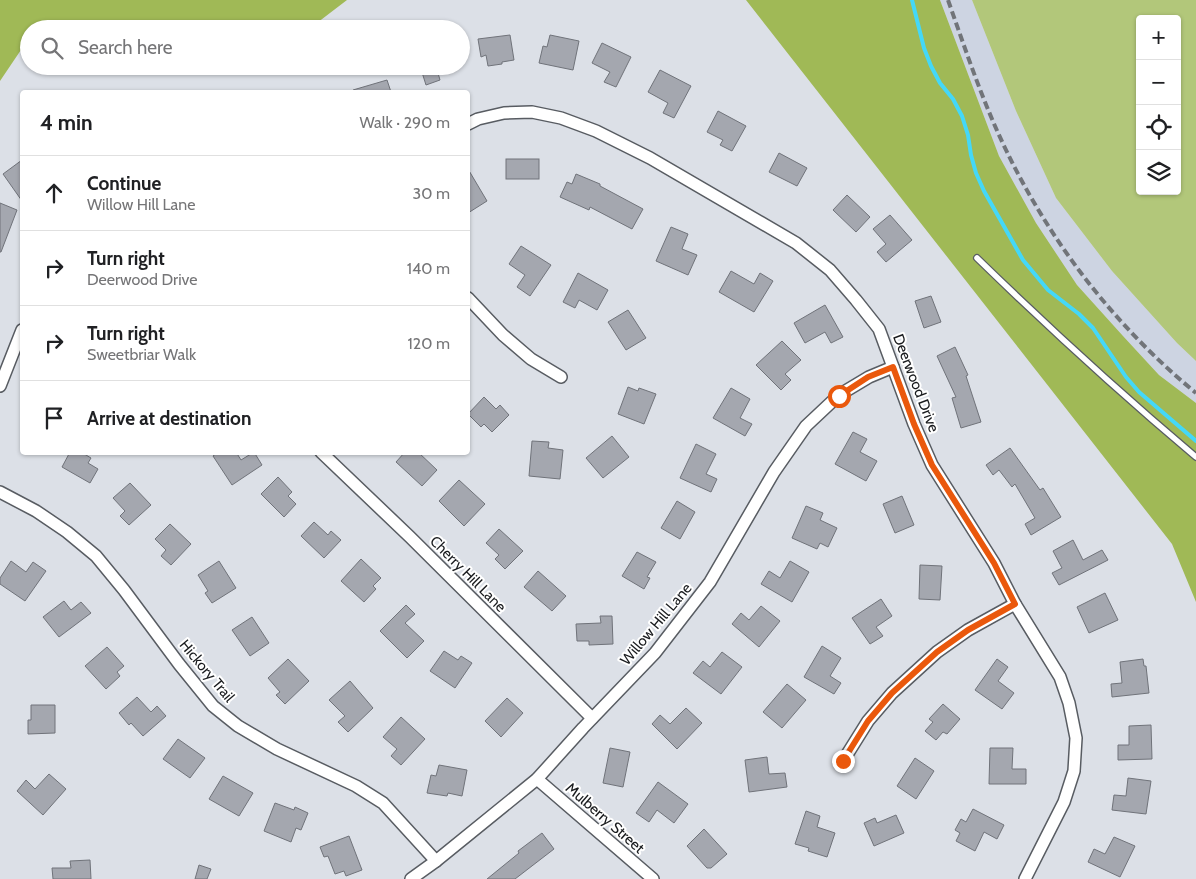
<!DOCTYPE html>
<html lang="en">
<head>
<meta charset="utf-8">
<style>
	body { margin:0; font-family:Cabin,sans-serif; background:#f6f6f6; color:#202124 }
	.controls { position:absolute; right:15px; top:15px; display:grid; overflow:hidden; border-radius:5px; box-shadow:0 1px 4px #0004 }
	.controls button { width:45px; height:45px; display:grid; place-items:center; padding:0; border:0; border-bottom:1px solid #e0e0e0; background:#fff; color:#202124; font:25px sans-serif }
	.stop { position:absolute; width:15px; height:15px; margin:-11px; border:4px solid #ea580c; border-radius:50%; background:#fff }
	.stop.end { background:#ea580c; border-color:#fff; box-shadow:0 1px 5px #0008 }
	.list { margin:0; padding:0; list-style:none }
	h2 { display:flex; justify-content:space-between; align-items:center; height:65px; margin:0; padding:0 20px; font-size:21px }
	h2 small { font-size:16px; font-weight:400; color:#757577 }
	.list li { display:grid; grid-template-columns:32px 1fr auto; gap:15px; align-items:center; box-sizing:border-box; height:75px; padding:0 20px; border-top:1px solid #e0e0e0 }
	.list b { display:block; font-size:19px; white-space:nowrap }
	.list p { margin:0; font-size:16px; white-space:nowrap; color:#757577 }
	.list em { font-size:16px; font-style:normal; color:#757577 }
	.icon { flex:none; width:28px; height:28px; fill:none; stroke:currentColor; stroke-width:2; stroke-linecap:round; stroke-linejoin:round }
	.map { position:relative; flex:none; width:1196px; height:879px; overflow:hidden }
	.search { position:absolute; background:#fff; box-shadow:0 1px 4px #0004; left:20px; top:20px; width:450px; height:55px; display:flex; align-items:center; gap:12px; box-sizing:border-box; padding:0 18px; border-radius:28px; color:#757577; font-size:19px }
	.panel { position:absolute; background:#fff; box-shadow:0 1px 4px #0004; left:20px; top:90px; width:450px; height:365px; border-radius:5px }
	.map>svg:first-child { display:block }
</style>
</head>
<body>
<div class="map">
<svg width="1196" height="879" viewBox="0 0 1196 879">
	<rect width="100%" height="100%" fill="#dce0e7"/>
	<path fill="#cdd4e2" d="M940,0H972L1016,111L1056,198L1112,271L1177,343L1196,361V403L1159,375L1123,336L1077,285L1036,223L999,156Z"/>
	<path fill="#b2c77a" fill-rule="evenodd" d="M972,0H1196V361L1177,343L1112,271L1056,198L1016,111ZM1140,19H1177V191H1140Z"/>
	<g fill="#a0b956">
		<path d="M0,0H347L309,29H78L39,23L35,29H29V38L0,81Z"/>
		<path d="M746,0H940L999,156L1036,223L1077,285L1123,336L1159,375L1196,403V602L1172,544Z"/>
	</g>
	<g fill="none" stroke-linecap="round" stroke-linejoin="round">
		<path stroke="#44d8f8" stroke-width="4" d="M912,0L924,48L931,66L940,83L953,99L962,116L968,135L971,155L976,173L984,191L1023,260L1048,290L1079,314L1093,328L1126,377L1139,392L1196,441"/>
	</g>
	<g fill="#a4a7af" stroke="#70737a">
		<path d="M510,35L514,60L502,62V64L488,66L486,55L481,57L478,39Z"/>
		<path d="M550,35L579,41L573,70L539,63L543,46L547,47Z"/>
		<path d="M602,43L631,57L616,87L604,82L610,72L592,63Z"/>
		<path d="M420,66H436L440,80L426,85Z"/>
		<path d="M660,70L691,86L674,118L663,113L668,103L648,92Z"/>
		<path d="M387,80L391,92H354L353,90Z"/>
		<path d="M718,111L746,126L732,151L720,145L723,140L707,132Z"/>
		<path d="M779,153L807,168L797,186L769,172Z"/>
		<rect x="506" y="159" width="33" height="20"/>
		<path d="M22,160V201L3,174Z"/>
		<path d="M468,169L487,201L468,213Z"/>
		<path d="M576,174L600,184V186L643,209L632,229L590,207L589,210L560,197L567,182L572,184Z"/>
		<path d="M847,195L870,217L856,232L833,210Z"/>
		<path d="M0,203L17,210L1,252H0Z"/>
		<path d="M890,215L912,240L886,262L877,252L886,244L873,229Z"/>
		<path d="M671,227L688,234L682,249L697,255L688,275L656,261Z"/>
		<path d="M521,246L551,265L530,296L517,287L525,275L509,264Z"/>
		<path d="M731,271L754,284L760,273L773,281L754,312L719,292Z"/>
		<path d="M578,273L608,290L597,310L579,300L575,308L563,302Z"/>
		<path d="M931,296L941,322L924,328L915,301Z"/>
		<path d="M825,305L843,337L831,343L825,332L805,343L794,323Z"/>
		<path d="M628,310L646,338L626,350L608,322Z"/>
		<path d="M782,341L801,360L785,374L791,380L781,390L756,365Z"/>
		<path d="M955,347L968,375L966,376L981,422L961,428L952,398L956,397L937,356Z"/>
		<path d="M628,387L638,391L639,388L656,394L644,424L618,414Z"/>
		<path d="M731,388L750,399L740,418L752,424L745,436L713,418Z"/>
		<path d="M484,397L496,409L500,405L509,415L492,432L484,424L481,427L468,414Z"/>
		<path d="M853,432L867,439L860,452L877,461L866,481L835,464Z"/>
		<path d="M612,436L629,457L603,478L586,458Z"/>
		<path d="M532,441L549,442L548,448L563,450L560,479L529,476Z"/>
		<path d="M696,444L716,454L706,474L717,479L711,492L680,478Z"/>
		<path d="M1010,448L1040,490L1043,488L1061,517L1031,535L1025,524L1035,518L1015,484L1012,487L999,470L993,475L986,465Z"/>
		<path d="M70,452H81L91,458L88,463L98,469L90,483L62,467Z"/>
		<path d="M218,452H236L241,460L254,452L262,465L232,485L213,456Z"/>
		<path d="M405,452H418L437,470L422,486L396,462Z"/>
		<path d="M278,477L292,492L288,496L296,504L284,517L261,494Z"/>
		<path d="M459,480L485,504L464,526L439,501Z"/>
		<path d="M130,483L151,505L129,525L120,516L125,511L113,498Z"/>
		<path d="M902,496L914,525L895,533L883,504Z"/>
		<path d="M677,501L695,512L680,539L661,528Z"/>
		<path d="M806,506L823,513L820,520L837,528L828,547L820,543L817,549L792,538Z"/>
		<path d="M314,522L328,535L331,531L341,540L324,558L301,536Z"/>
		<path d="M170,524L191,544L171,565L161,556L166,550L155,539Z"/>
		<path d="M499,529L523,551L505,569L495,559L499,555L486,543Z"/>
		<path d="M1073,540L1083,560L1102,550L1108,560L1059,585L1052,573L1062,568L1053,551Z"/>
		<path d="M637,552L656,562L647,577L650,578L644,589L622,576Z"/>
		<path d="M361,559L381,578L373,586L376,589L364,602L341,581Z"/>
		<path d="M11,561L26,572L33,562L46,571L25,601L0,584V578Z"/>
		<path d="M219,561L236,588L212,603L205,593L208,591L198,575Z"/>
		<path d="M790,561L809,572L792,602L761,584L769,571L780,578Z"/>
		<path d="M920,565L942,566L940,600L919,599Z"/>
		<path d="M538,571L566,596L552,611L524,587Z"/>
		<path d="M1105,593L1118,620L1089,633L1077,607Z"/>
		<path d="M881,599L892,616L876,627L883,636L870,644L852,618Z"/>
		<path d="M64,601L71,610L81,602L91,613L59,637L43,617Z"/>
		<path d="M406,605L415,614L405,623L424,641L407,658L380,631Z"/>
		<path d="M761,606L780,621L759,647L732,624L741,613L749,620Z"/>
		<path d="M600,616H612L613,644L589,645V641H577L576,624L601,623Z"/>
		<path d="M252,617L269,643L250,656L232,630Z"/>
		<path d="M822,646L841,658L830,676L841,683L834,694L804,677Z"/>
		<path d="M107,647L124,666L117,672L120,676L106,689L85,666Z"/>
		<path d="M444,651L458,660L461,656L472,663L455,688L430,671Z"/>
		<path d="M722,652L742,667L721,694L693,673L703,661L710,667Z"/>
		<path d="M288,659L309,681L285,704L276,695L280,692L268,678Z"/>
		<path d="M997,659L1008,667L998,681L1014,693L1002,709L975,690Z"/>
		<path d="M1143,659L1144,666H1146L1149,693L1112,697L1111,684L1122,683L1120,662Z"/>
		<path d="M350,681L373,708L348,732L338,722L345,716L329,700Z"/>
		<path d="M787,684L806,700L782,728L763,712Z"/>
		<path d="M137,697L151,712L157,706L166,716L143,736L131,723L129,725L119,713Z"/>
		<path d="M507,698L523,713L501,737L485,721Z"/>
		<path d="M943,704L960,719L947,734L943,732L936,740L925,731L933,722L929,719Z"/>
		<path d="M31,705H55V733L28,734V720H31Z"/>
		<path d="M686,708L702,723L677,749L652,724L660,715L670,724Z"/>
		<path d="M401,717L425,739L401,765L391,756L397,749L383,737Z"/>
		<path d="M1151,725L1152,759L1118,760V745H1129V726Z"/>
		<path d="M178,739L205,758L190,778L163,759Z"/>
		<path d="M610,748L630,752L623,787L603,783Z"/>
		<path d="M990,748H1013L1012,769H1026V784H989Z"/>
		<path d="M767,757L769,774L785,773L787,787L749,792L745,760Z"/>
		<path d="M915,758L934,771L916,799L897,786Z"/>
		<path d="M439,765L467,770L462,796L448,793L447,796L427,793L431,775L436,776Z"/>
		<path d="M49,774L66,789L43,815L17,791L26,780L35,789Z"/>
		<path d="M223,776L253,793L239,816L209,799Z"/>
		<path d="M1128,778L1151,781L1146,814L1112,810L1114,795L1126,796Z"/>
		<path d="M658,782L688,804L674,823L657,810L649,822L636,813Z"/>
		<path d="M275,803L294,810L295,807L308,813L301,830L296,828L291,842L264,831Z"/>
		<path d="M973,809L1004,825L997,839L984,832L975,851L956,841L960,833L955,830L961,819L966,822Z"/>
		<path d="M806,811L820,816L817,827L835,833L827,857L808,851L809,848L795,844Z"/>
		<path d="M896,815L904,833L874,846L864,823L875,818L877,823Z"/>
		<path d="M704,829L727,854L711,868H707L687,846Z"/>
		<path d="M542,833L554,849L515,879H487L519,853L518,851Z"/>
		<path d="M349,836L362,870L346,876L344,871L335,874L328,856L324,857L320,847Z"/>
		<path d="M1114,837L1135,846L1120,877L1088,862L1094,849L1105,854Z"/>
		<path d="M90,860L91,879H53L52,868H71L70,861Z"/>
		<path d="M199,865L211,869L207,879H195Z"/>
	</g>
	<g fill="none" stroke-linecap="round" stroke-linejoin="round">
		<defs>
			<path id="lane" d="M977,258C1048,327 1120,393 1196,457"/>
			<g id="street">
				<path d="M468,124L478,119L504,113L532,112L561,118L596,131L650,158L796,243L830,270L856,300L879,329L914,424L932,465L994,563L1015,604L1060,677L1069,703L1076,738L1074,771L1064,802L1025,879"/>
				<path d="M468,298L503,335L531,359L561,377"/>
				<path d="M0,386L22,330"/>
				<path d="M321,452L410,537L592,718"/>
				<path d="M0,492L36,511L67,532L96,556L124,590L179,664L213,706L238,726L277,749L356,786L383,803L436,861"/>
				<path d="M843,761L868,721L892,693L937,652L968,630L1015,604"/>
				<path d="M537,779L653,879"/>
				<path d="M411,879L436,861L537,779L583,728L655,653L710,582L774,472L806,426L839,395L869,377L893,367"/>
			</g>
		</defs>
		<use href="#lane" stroke="#585c62" stroke-width="8"/>
		<use href="#street" stroke="#585c62" stroke-width="14"/>
		<use href="#lane" stroke="#fff" stroke-width="5.5"/>
		<use href="#street" stroke="#fff" stroke-width="11"/>
		<path stroke="#717479" stroke-width="4" stroke-dasharray="8 4" stroke-linecap="butt" d="M948,0C966,51 983,103 1007,152C1052,245 1117,328 1196,393"/>
	</g>
	<g fill="none" stroke-linecap="round" stroke-linejoin="round">
		<path stroke="#ea580c" stroke-width="6" d="M839,396L868,377L893,367L914,424L932,465L994,563L1015,604L968,630L937,652L892,693L868,721L843,761"/>
	</g>
	<g text-anchor="middle" stroke-width="4" stroke-linejoin="round" paint-order="stroke">
		<g font-size="15" fill="#191b1e" stroke="#fff">
			<text transform="translate(916 383) rotate(69)" y="5">Deerwood Drive</text>
			<text transform="translate(468 574) rotate(45)" y="5">Cherry Hill Lane</text>
			<text transform="translate(656 624) rotate(-50)" y="5">Willow Hill Lane</text>
			<text transform="translate(207 671) rotate(50)" y="5">Hickory Trail</text>
			<text transform="translate(605 818) rotate(41)" y="5">Mulberry Street</text>
		</g>
	</g>
</svg>
<div class="controls">
<button>+</button>
<button>−</button>
<button><svg class="icon" aria-label="locate" viewBox="0 0 24 24"><circle cx="12" cy="12" r="6"/><path d="M12 2v4M12 18v4M2 12h4M18 12h4"/></svg></button>
<button><svg class="icon" aria-label="layers" viewBox="0 0 24 24"><path d="M12 4l9 5-9 5-9-5zM3 14l9 5 9-5"/></svg></button>
</div>
<div class="stop" style="left:839px;top:396px"></div>
<div class="stop end" style="left:843px;top:761px"></div>
<div class="search"><svg class="icon" aria-label="search" viewBox="0 0 24 24"><circle cx="10" cy="10" r="6"/><path d="M15 15l6 6"/></svg>Search here</div>
<section class="panel">
<h2>4 min<small>Walk · 290 m</small></h2>
<ul class="list">
<li><svg class="icon" aria-label="ahead" viewBox="0 0 24 24"><path d="M12 20V5M6 11l6-6 6 6"/></svg><div><b>Continue</b><p>Willow Hill Lane</p></div><em>30 m</em></li>
<li><svg class="icon" aria-label="right" viewBox="0 0 24 24"><path d="M7 20v-9h11M14 6l5 5-5 5"/></svg><div><b>Turn right</b><p>Deerwood Drive</p></div><em>140 m</em></li>
<li><svg class="icon" aria-label="right" viewBox="0 0 24 24"><path d="M7 20v-9h11M14 6l5 5-5 5"/></svg><div><b>Turn right</b><p>Sweetbriar Walk</p></div><em>120 m</em></li>
<li><svg class="icon" aria-label="arrive" viewBox="0 0 24 24"><path d="M6 21V4h12l-3 4 3 4H6"/></svg><div><b>Arrive at destination</b></div></li>
</ul>
</section>
</div>
</body>
</html>
